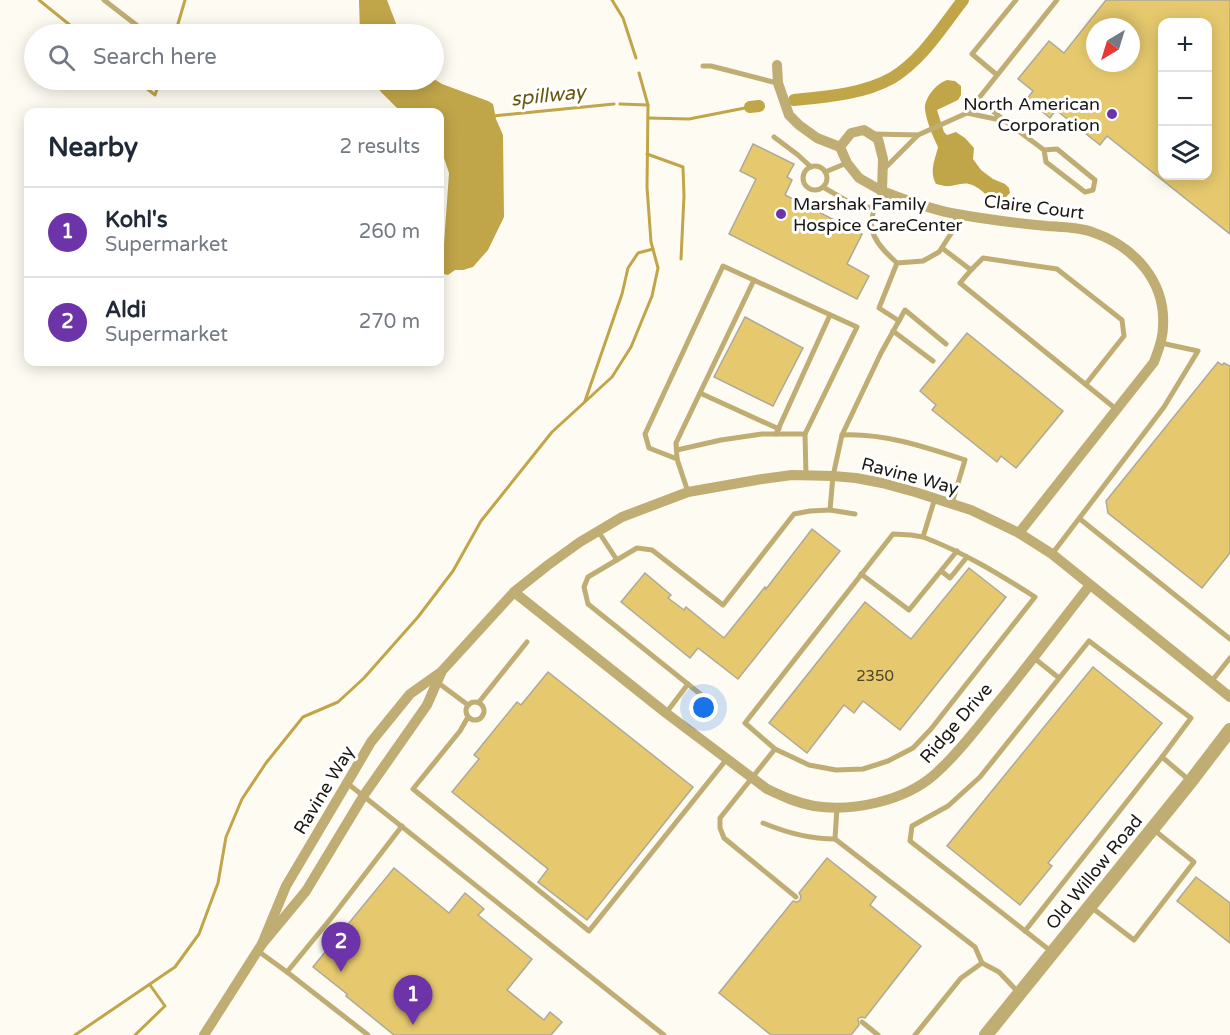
<!DOCTYPE html>
<html lang="en">
<head>
<meta charset="utf-8">
<style>
	body { margin:0; font-family:"Varela Round",sans-serif; background:#f6f6f7; color:#1f2937 }
	.controls { position:absolute; right:18px; top:18px; display:grid; overflow:hidden; border-radius:12px; box-shadow:0 3px 15px #0003 }
	.controls button { width:54px; height:54px; display:grid; place-items:center; padding:0; border:0; border-bottom:2px solid #e0e1e3; background:#fff; color:#1f2937; font:30px sans-serif }
	.compass { position:absolute; left:1086px; top:18px; width:54px; height:54px; border-radius:50%; background:#fff; box-shadow:0 3px 15px #0003; rotate:218deg }
	.you { position:absolute; left:704px; top:708px; width:21px; height:21px; margin:-15px; border:4px solid #fff; border-radius:50%; background:#1a73e8; box-shadow:0 0 0 9px #1a73e833 }
	.badge { display:grid; place-items:center; width:39px; height:39px; border-radius:50%; background:#6d33a9; color:#fff; font-size:20px; font-weight:700 }
	.pin { position:absolute; translate:-50% -50px; filter:drop-shadow(0 2px 3px #0008) }
	.pin::after { content:''; position:absolute; top:32px; width:21px; height:18px; background:inherit; clip-path:polygon(0 0,100% 0,50% 100%) }
	.list { margin:0; padding:0; list-style:none }
	h2 { display:flex; justify-content:space-between; align-items:center; height:78px; margin:0; padding:0 24px; font-size:26px }
	h2 small { font-size:20px; font-weight:400; color:#747a83 }
	.list li { display:grid; grid-template-columns:39px 1fr auto; gap:18px; align-items:center; box-sizing:border-box; height:90px; padding:0 24px; border-top:2px solid #e0e1e3 }
	.list b { display:block; font-size:22px; white-space:nowrap }
	.list p { margin:0; font-size:20px; white-space:nowrap; color:#747a83 }
	.list em { font-size:20px; font-style:normal; color:#747a83 }
	.icon { flex:none; width:33px; height:33px; fill:none; stroke:currentColor; stroke-width:2; stroke-linecap:round; stroke-linejoin:round }
	.map { position:relative; flex:none; width:1230px; height:1035px; overflow:hidden }
	.search { position:absolute; background:#fff; box-shadow:0 3px 15px #0003; left:24px; top:24px; width:420px; height:66px; display:flex; align-items:center; gap:15px; box-sizing:border-box; padding:0 21px; border-radius:33px; color:#747a83; font-size:22px }
	.panel { position:absolute; background:#fff; box-shadow:0 3px 15px #0003; left:24px; top:108px; width:420px; height:258px; border-radius:12px }
	.map>svg:first-child { display:block }
</style>
</head>
<body>
<div class="map">
<svg width="1230" height="1035" viewBox="0 0 1230 1035">
	<rect width="100%" height="100%" fill="#fefbf2"/>
	<g fill="#c1a549">
		<path d="M359,0H387L400,34H360Z"/>
		<path d="M434,79L442,84L488,101L493,104L496,119L503,135L504,217L488,250L473,267L463,270H455L448,275L440,273V258L444,244L449,173L440,146V112H401L381,92L372,80Z"/>
		<path d="M947,80L955,81L961,86V95L958,100L937,110L944,132L947,135L956,132L965,138L974,148L973,159L981,170L993,179L1005,184L1009,188L1010,193L1003,200C984,199 984,188 969,184C961,182 954,187 945,186C944,186 937,184 936,184C929,171 935,160 938,147C933,137 926,120 925,109C924,98 937,83 947,80Z"/>
	</g>
	<g fill="none" stroke-linecap="round" stroke-linejoin="round">
		<g stroke="#c1a549" stroke-width="3">
			<path d="M39,0L81,34"/>
			<path d="M612,0L623,18L636,58"/>
			<path d="M175,34L185,0"/>
			<path d="M136,80L155,95L160,80"/>
			<path d="M620,104L648,105"/>
			<path d="M493,116L614,104"/>
			<path d="M648,118L689,119L750,107"/>
			<path d="M647,154L683,167L684,196L681,259"/>
			<path d="M585,401L622,294L628,268L638,253L653,249"/>
			<path d="M75,1035L175,967L199,934L218,883L226,837L242,799L266,763L303,717L338,702L364,678L418,617L453,571L481,521L552,432L612,377L631,347L652,296L658,268L651,242L647,187L648,105L639,73"/>
			<path d="M135,1035L165,1006L150,985"/>
		</g>
		<g stroke="#c1a549" stroke-width="12">
			<path d="M794,100C825,97 864,94 892,78C922,60 942,27 963,0"/>
			<path d="M750,107L759,106"/>
		</g>
	</g>
	<g fill="#e6c96e" stroke="#ada99a" stroke-width="1.5" fill-rule="evenodd">
		<path d="M1106,0H1230V234L1107,136L1100,145L1056,110L1050,118L1027,99L1033,91L1018,79L1049,41L1064,53ZM1162,22H1208V176H1162ZM1095,27H1131V63H1095Z"/>
		<path d="M753,144L794,164L787,177L792,180L785,195L862,234L847,264L869,276L857,299L729,234L756,179L740,171Z"/>
		<path d="M745,317L803,348L773,406L714,377Z"/>
		<path d="M967,333L1063,411L1016,468L1001,456L997,462L932,410L936,405L920,391Z"/>
		<path d="M1218,362L1222,365L1224,363L1230,366V553L1202,588L1108,513L1106,501Z"/>
		<path d="M812,529L840,551L738,679L698,648L690,658L621,602L645,573L671,595L668,598L684,610L686,607L724,638L765,587L766,589Z"/>
		<path d="M969,568L1006,597L900,730L863,701L854,713L844,705L807,753L769,723L865,602L911,639Z"/>
		<path d="M1093,667L1162,723L1048,863L1052,866L1020,905L947,846Z"/>
		<path d="M548,672L693,787L587,920L538,882L548,869L452,792L479,759L474,755L517,702L521,705Z"/>
		<path d="M827,858L876,897L870,905L921,946L865,1018L861,1017L858,1019L859,1025L851,1035H771L719,993L793,901L797,902L800,900L801,896L799,893Z"/>
		<path d="M394,868L449,913L465,893L484,909L478,915L532,959L507,990L544,1020L550,1012L562,1022L551,1035H394L346,996L347,994L313,967Z"/>
		<path d="M1196,877L1230,903V943L1177,901Z"/>
	</g>
	<g fill="none" stroke-linecap="round" stroke-linejoin="round">
		<g stroke="#bfad73" stroke-width="5">
			<path d="M104,0L148,34"/>
			<path d="M703,66H711L777,83"/>
			<path d="M997,75L972,54L1016,0"/>
			<path d="M967,113L1005,121L978,99"/>
			<path d="M1005,121L1044,150L1046,162L1085,192L1093,190L1095,180L1057,149L1044,150"/>
			<path d="M874,134L918,135L884,169"/>
			<path d="M918,135L967,113L1057,0"/>
			<path d="M774,137L798,155L811,167"/>
			<circle cx="815" cy="178" r="12"/>
			<path d="M825,172L847,163"/>
			<path d="M823,187L859,208L873,207"/>
			<path d="M882,191C864,225 869,238 897,263L923,261L939,252L954,229L956,214"/>
			<path d="M942,248L971,270L960,283L1116,409"/>
			<path d="M897,263L879,308L899,321"/>
			<path d="M971,270L983,258L1057,269L1122,320L1124,336L1086,384"/>
			<path d="M893,331L933,361"/>
			<path d="M700,393L779,429"/>
			<path d="M776,434L830,315"/>
			<path d="M842,435C884,433 925,447 965,460L952,503"/>
			<path d="M677,450L721,440L762,434H805L806,475"/>
			<path d="M677,459L649,448L645,434L723,266L857,327L805,434"/>
			<path d="M688,492L677,459L676,443L754,280"/>
			<path d="M855,514L830,510L833,476L842,435L881,353L905,310L946,344"/>
			<path d="M1080,519L1230,639"/>
			<path d="M598,531L617,560"/>
			<path d="M1052,554L1164,407L1198,351L1161,343"/>
			<path d="M941,571L950,578L967,557"/>
			<path d="M861,574L909,610L957,551"/>
			<path d="M1034,658L1059,678"/>
			<path d="M437,682L468,705"/>
			<path d="M1211,682L1230,658"/>
			<path d="M709,701L588,604L584,587L588,577L637,548L652,550L723,605L794,514L810,511L830,510"/>
			<circle cx="475" cy="711" r="9"/>
			<path d="M479,702L527,642"/>
			<path d="M666,713L688,684"/>
			<path d="M468,717L460,731L413,789L589,931L726,760"/>
			<path d="M775,749L809,765L836,770L863,769L888,761L913,748L931,729L1035,597C999,574 963,552 923,537"/>
			<path d="M347,783L664,1035"/>
			<path d="M837,807L835,839L975,947L982,963"/>
			<path d="M763,823C787,833 809,839 835,839"/>
			<path d="M796,897L724,838L720,828V818L775,749L745,723L893,534L911,535L923,537L935,498"/>
			<path d="M1091,907L1134,940L1194,862L1154,830"/>
			<path d="M1025,931L1162,757"/>
			<path d="M258,951L287,972L368,1035"/>
			<path d="M1052,952L910,841L912,826L948,806L980,777L1089,641L1191,718L1162,757L1189,780"/>
			<path d="M287,972L332,917L402,826"/>
			<path d="M862,1022L878,1035"/>
			<path d="M915,1035L961,978L982,963L999,972L1018,992"/>
		</g>
		<g stroke="#bfad73" stroke-width="10">
			<path d="M777,65L778,83L789,115L799,125L817,138L840,147"/>
			<path d="M882,191L859,178L847,163L840,147L851,133L864,130L878,139L883,159L882,191C905,200 927,208 951,213C983,219 1015,223 1047,226C1061,227 1079,227 1092,232C1134,246 1166,281 1163,327C1163,340 1158,351 1154,362L1019,533"/>
			<path d="M514,592L666,713L767,789C782,796 797,803 814,806C853,812 904,801 934,775C959,753 979,725 1000,700C1031,662 1060,623 1090,585"/>
			<path d="M262,944L286,886L347,783L371,742L410,694L441,672L514,592L548,565L580,542L622,517L688,492L762,479L792,475L833,476L856,478L882,483L915,492L971,510L1019,533L1052,554L1230,697"/>
			<path d="M204,1035L262,944L306,891L364,795L427,705L441,673"/>
		</g>
		<path stroke="#bfad73" stroke-width="14" d="M986,1035L1191,781L1230,730"/>
	</g>
	<g fill="#6d33a9" stroke="#fff" stroke-width="2">
		<circle cx="1112" cy="114" r="6"/>
		<circle cx="781" cy="214" r="6"/>
	</g>
	<g text-anchor="middle" stroke-width="6" stroke-linejoin="round" paint-order="stroke">
		<g font-size="15" fill="#4d442a">
			<text x="875" y="681">2350</text>
		</g>
		<g font-size="18" fill="#1a1813" stroke="#fff" text-anchor="end">
			<text x="1100" y="110">North American<tspan x="1100" dy="21">Corporation</tspan></text>
			<text x="793" y="210" text-anchor="start">Marshak Family<tspan x="793" dy="21">Hospice CareCenter</tspan></text>
		</g>
		<g font-size="18" fill="#1a1813" stroke="#fff">
			<text transform="translate(1034 207) rotate(7)" y="6">Claire Court</text>
			<text transform="translate(910 476) rotate(15)" y="6">Ravine Way</text>
			<text transform="translate(956 723) rotate(-49)" y="6">Ridge Drive</text>
			<text transform="translate(324 790) rotate(-59)" y="6">Ravine Way</text>
			<text transform="translate(1094 872) rotate(-51)" y="6">Old Willow Road</text>
		</g>
		<g font-size="20" font-style="italic" fill="#69560f" stroke="#fff">
			<text transform="translate(548 95) rotate(-6)" y="7">spillway</text>
		</g>
	</g>
</svg>
<div class="controls">
<button>+</button>
<button>−</button>
<button><svg class="icon" aria-label="layers" viewBox="0 0 24 24"><path d="M12 4l9 5-9 5-9-5zM3 14l9 5 9-5"/></svg></button>
</div>
<svg class="compass" viewBox="-18 -18 36 36"><path d="M0-13l5 13h-10z" fill="#e53935"/><path d="M0 13l5-13h-10z" fill="#747a83"/></svg>
<div class="you"></div>
<div class="pin badge" style="left:413px;top:1025px">1</div>
<div class="pin badge" style="left:341px;top:972px">2</div>
<div class="search"><svg class="icon" aria-label="search" viewBox="0 0 24 24"><circle cx="10" cy="10" r="6"/><path d="M15 15l6 6"/></svg>Search here</div>
<section class="panel">
<h2>Nearby<small>2 results</small></h2>
<ul class="list">
<li><span class="badge">1</span><div><b>Kohl's</b><p>Supermarket</p></div><em>260 m</em></li>
<li><span class="badge">2</span><div><b>Aldi</b><p>Supermarket</p></div><em>270 m</em></li>
</ul>
</section>
</div>
</body>
</html>
